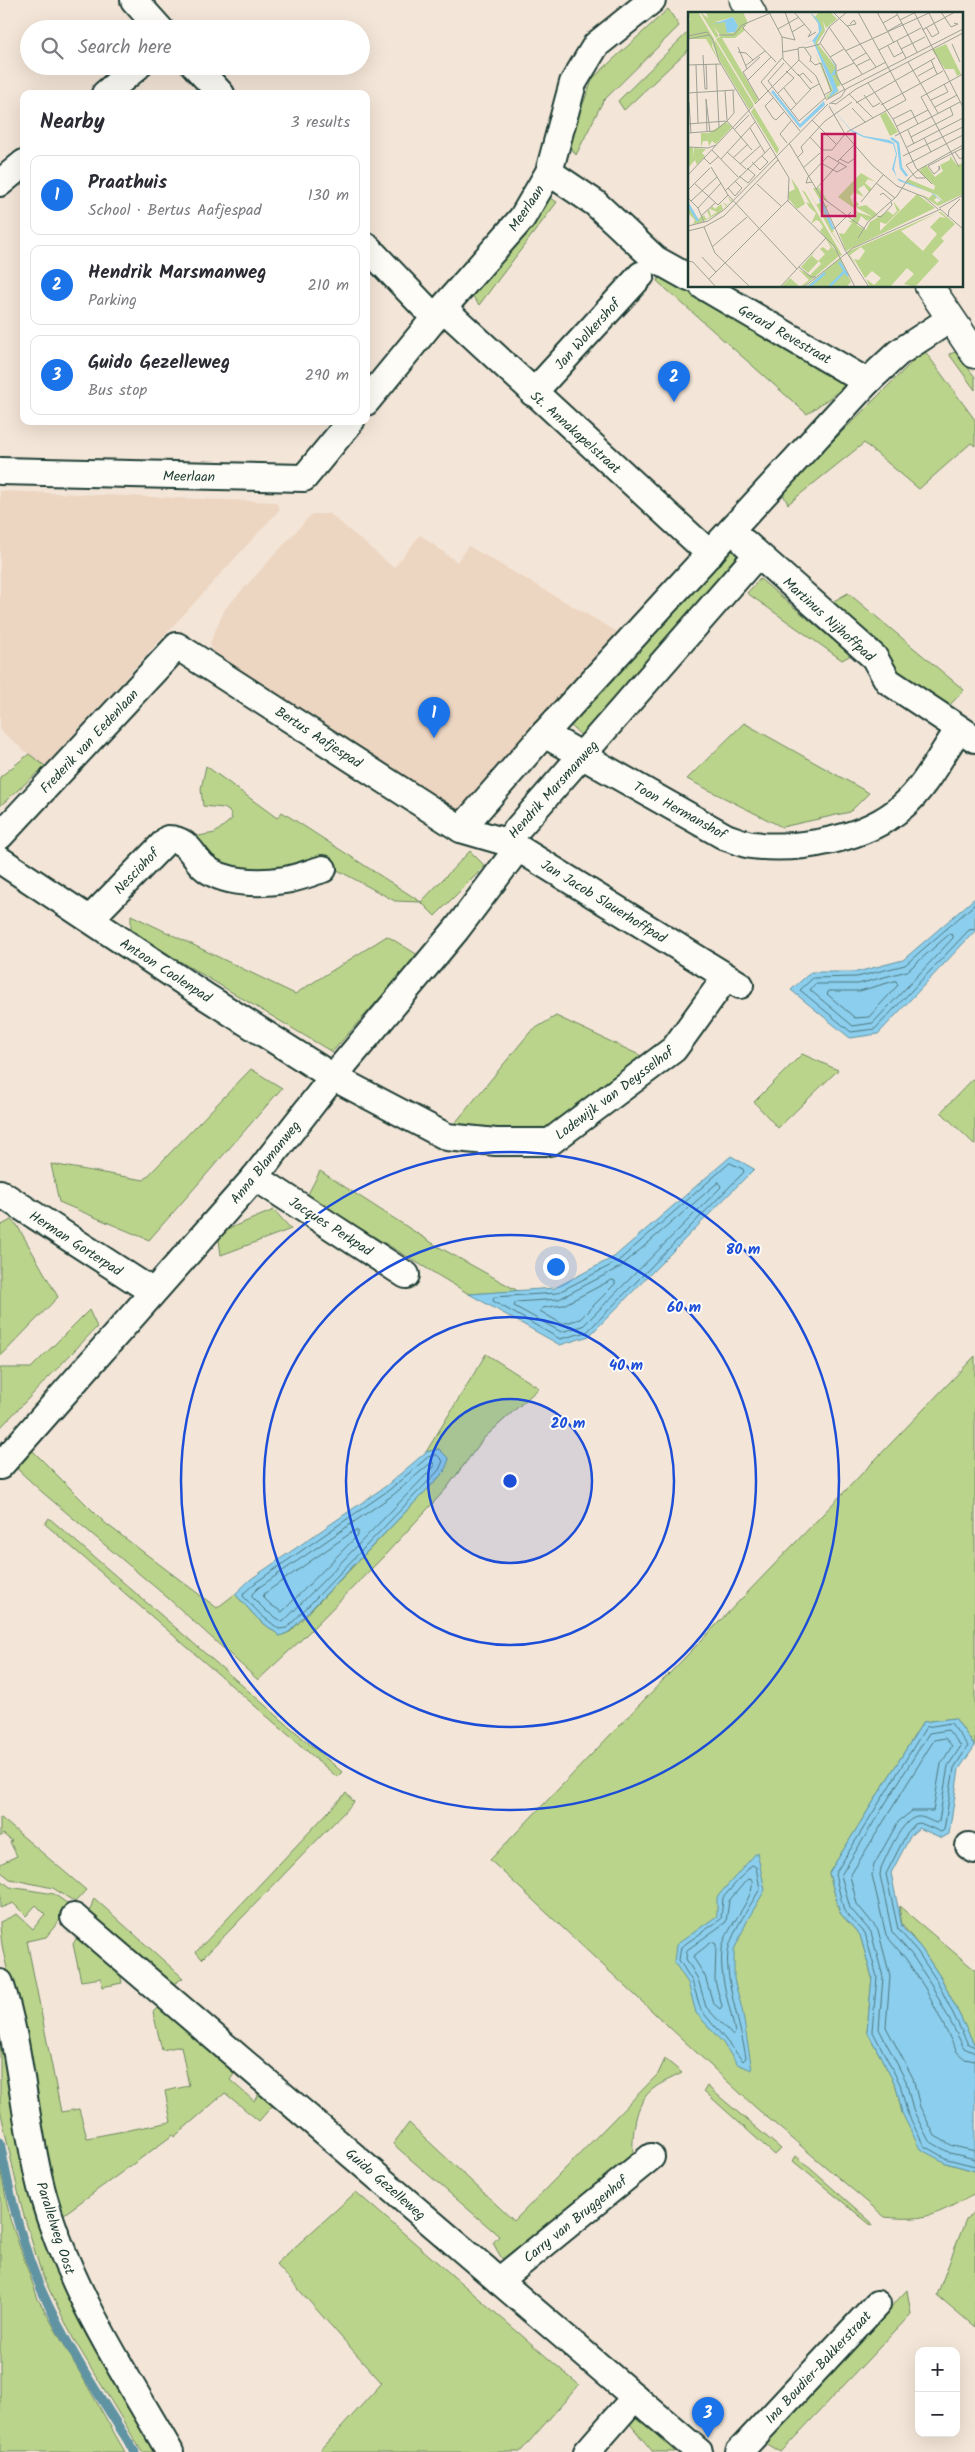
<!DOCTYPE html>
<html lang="en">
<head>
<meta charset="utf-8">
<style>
	body { margin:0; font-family:Kalam,sans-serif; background:#f2f2f3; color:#2b2b33 }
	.controls { position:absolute; right:15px; bottom:15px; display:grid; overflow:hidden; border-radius:10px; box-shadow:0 5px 20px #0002 }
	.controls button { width:45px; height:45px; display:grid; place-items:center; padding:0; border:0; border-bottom:1px solid #e1e1e2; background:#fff; color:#2b2b33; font:25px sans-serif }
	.you { position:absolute; left:555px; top:1266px; width:18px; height:18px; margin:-12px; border:4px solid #fff; border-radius:50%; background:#1a73e8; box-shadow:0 0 0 8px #1a73e833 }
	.badge { display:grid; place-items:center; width:32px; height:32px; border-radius:50%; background:#1a73e8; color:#fff; font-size:16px; font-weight:700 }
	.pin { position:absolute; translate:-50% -41px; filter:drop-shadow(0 1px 2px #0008) }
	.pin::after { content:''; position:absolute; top:26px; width:18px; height:15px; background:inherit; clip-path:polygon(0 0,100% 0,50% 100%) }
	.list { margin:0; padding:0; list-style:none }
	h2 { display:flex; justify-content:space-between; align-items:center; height:65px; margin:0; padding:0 20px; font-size:21px }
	h2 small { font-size:16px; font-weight:400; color:#7c7c81 }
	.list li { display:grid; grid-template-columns:32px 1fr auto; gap:15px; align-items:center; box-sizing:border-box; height:80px; margin:0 10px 10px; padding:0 10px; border:1px solid #e1e1e2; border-radius:10px }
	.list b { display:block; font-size:19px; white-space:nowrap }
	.list p { margin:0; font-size:16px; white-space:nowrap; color:#7c7c81 }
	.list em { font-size:16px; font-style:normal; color:#7c7c81 }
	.icon { flex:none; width:28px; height:28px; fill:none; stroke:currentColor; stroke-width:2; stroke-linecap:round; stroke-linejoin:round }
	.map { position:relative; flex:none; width:975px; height:2452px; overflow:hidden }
	.search { position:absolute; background:#fff; box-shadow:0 5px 20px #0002; left:20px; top:20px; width:350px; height:55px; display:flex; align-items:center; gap:12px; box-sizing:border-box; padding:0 18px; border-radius:28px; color:#7c7c81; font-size:19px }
	.panel { position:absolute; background:#fff; box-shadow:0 5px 20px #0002; left:20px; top:90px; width:350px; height:335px; border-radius:10px }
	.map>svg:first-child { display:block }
</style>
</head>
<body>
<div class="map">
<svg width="975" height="2452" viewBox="0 0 975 2452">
	<rect width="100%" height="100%" fill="#f3e5d7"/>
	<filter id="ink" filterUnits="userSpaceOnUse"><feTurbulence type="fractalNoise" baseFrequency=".02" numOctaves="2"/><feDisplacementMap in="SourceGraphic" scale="10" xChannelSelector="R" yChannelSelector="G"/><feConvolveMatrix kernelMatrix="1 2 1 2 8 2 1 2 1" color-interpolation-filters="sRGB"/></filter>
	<g filter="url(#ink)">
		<g fill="#ecd5c1">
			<path d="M0,491L275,502L280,509L44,767L0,730Z"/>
			<path d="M312,514H330L394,568L420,535L457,562L468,546L621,634L461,817L215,659L210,643L225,609Z"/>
		</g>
		<g fill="#bbd48b" stroke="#6d8860">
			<path d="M668,9L679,26L603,101L576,155L568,143L593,78Z"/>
			<path d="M689,31V49L624,110L618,101Z"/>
			<path d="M548,197L557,202L479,305L472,295Z"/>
			<path d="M663,274L846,386L807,414L657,281Z"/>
			<path d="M924,350L975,420V446L971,443L919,489L864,443L788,504L782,492Z"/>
			<path d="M956,352L975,377V390L949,354Z"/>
			<path d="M731,548L738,554L583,737L570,725Z"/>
			<path d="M760,579L851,655L842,660L747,593Z"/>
			<path d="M848,593L964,690L946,709L892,669L872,637L832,602Z"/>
			<path d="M744,723L869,793L850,812L782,827L687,779Z"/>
			<path d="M29,754L45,766L0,806V777Z"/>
			<path d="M206,766L277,818L282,812L421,902L470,851L485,866L435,916L421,902L395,901L330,866L284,875L222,867L193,837L215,833L232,819L230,812L224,808L203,806L201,789Z"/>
			<path d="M131,915L295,994L387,936L418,955L332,1052L131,932Z"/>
			<path d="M556,1016L650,1060L543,1132L451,1128L531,1031Z"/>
			<path d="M802,1054L838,1070L778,1128L754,1102Z"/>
			<path d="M251,1069L282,1088L149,1240L59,1202L51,1164L144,1180Z"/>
			<path d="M975,1077V1145L941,1112Z"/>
			<path d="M320,1171L437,1246L518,1291L469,1294L307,1196Z"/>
			<path d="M274,1210L291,1229L221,1255L218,1233Z"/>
			<path d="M11,1220L17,1225L58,1297L0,1357V1226Z"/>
			<path d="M89,1310L97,1327L0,1428V1368H31Z"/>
			<path d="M486,1354L539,1388L484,1438L446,1489L384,1556L302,1639L258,1680L168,1598L42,1492L13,1465L31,1449L105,1523L217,1608L235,1594L258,1619L280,1636L290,1632L444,1472L439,1449L426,1452Z"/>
			<path d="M975,1356V1746L955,1718L923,1722L829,1873L840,1913L860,1935L872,1977L867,2031L896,2086L902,2113L946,2163L975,2171V2193C940,2213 927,2222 885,2217L755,2107L490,1860Z"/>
			<path d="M49,1518L342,1772L337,1777L45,1524Z"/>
			<path d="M346,1793L354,1802L202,1959L196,1952Z"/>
			<path d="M0,1817L86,1890L75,1902L53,1888L10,1879L0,1871V1864L17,1856L10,1842L12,1841L3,1834L0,1837Z"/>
			<path d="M0,1879L10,1887L54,1894L71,1906L46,1937L27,1941L61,2112L79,2109L87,2138L171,2122L165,2091L189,2086L181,2046L162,2050L153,2012L159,2006L236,2071L230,2080L254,2101L260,2092L273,2105L259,2121L225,2093L174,2137L173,2135L60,2217C43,2148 30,2078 17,2008C11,1979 0,1951 0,1922L17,1914L33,1929L45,1914L36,1905L26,1916L13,1903L0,1908Z"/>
			<path d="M94,1898L183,1978L172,1985L88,1916Z"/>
			<path d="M899,1906L975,1970V2046L941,1978L921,1948L902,1925Z"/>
			<path d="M78,1936L120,1972L122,1983L102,1987L101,1978L81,1981L73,1944Z"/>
			<path d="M0,2035L20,2115L156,2452H142L73,2338L42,2275L22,2209L0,2109Z"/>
			<path d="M665,2059L682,2073C673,2078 662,2082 654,2088C634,2102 632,2136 633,2158L502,2259L493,2243L499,2236L393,2144L409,2123L514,2221L658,2074Z"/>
			<path d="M707,2086L781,2149L775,2155L704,2091Z"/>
			<path d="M796,2156L871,2222L872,2226L793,2161Z"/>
			<path d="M0,2167L10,2219L38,2299L125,2452H0Z"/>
			<path d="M356,2192L579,2385L520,2452H319L382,2383L276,2264Z"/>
			<path d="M975,2211V2327L937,2295L966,2219Z"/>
			<path d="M907,2290L911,2314L781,2452L764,2442Z"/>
			<path d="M638,2416L675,2452H653L630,2424Z"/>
		</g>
		<g fill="#8cceed" stroke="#6094a3">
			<path d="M975,898V931L878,1034L850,1038L791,990L811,972H857L903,960Z"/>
			<path d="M731,1156L754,1169L589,1336L560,1345L469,1294L555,1288L614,1257Z"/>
			<path d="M439,1449L449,1459L444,1472L289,1632L280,1636L258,1619L235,1594L251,1579L386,1486L426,1452Z"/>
			<path d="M955,1718L975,1746L959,1769L949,1834L942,1838L919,1828L911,1835L891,1873L902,1927L921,1948L941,1978L975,2046V2171L946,2163L920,2149L902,2113L896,2086L867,2031L872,1977L860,1935L840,1913L829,1873L923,1722Z"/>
			<path d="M757,1852L765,1890L748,1919L734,1950V1979L742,2009L752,2070L737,2064L723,2043L696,2013L688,1983L674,1962L676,1945L717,1916V1897Z"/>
		</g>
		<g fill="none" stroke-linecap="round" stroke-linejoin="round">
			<g stroke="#4b777e" stroke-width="1">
				<path d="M975,904L905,965L857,977L813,978L800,990L851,1032L875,1029L969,930L975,929"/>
				<path d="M950,934L953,935V938L873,1023L853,1026L810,990L815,984H858L907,971Z"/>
				<path d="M896,981L898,985L869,1017L855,1018L827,994L829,991H859Z"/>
				<path d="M730,1163L743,1169L744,1172L587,1332L560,1339L493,1301L494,1297L557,1293L617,1262Z"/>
				<path d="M719,1182L721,1187L583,1326L561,1332L514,1306L516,1302L559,1299L620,1267Z"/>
				<path d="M612,1280L615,1281V1284L580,1319L562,1324L540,1311L542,1308L563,1305Z"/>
				<path d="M437,1455L443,1461L439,1470L287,1628L279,1629L261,1615L243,1596L244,1593L255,1583L389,1490L428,1457Z"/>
				<path d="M431,1463H434V1467L283,1622L266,1611L252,1597V1594L258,1588L393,1495Z"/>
				<path d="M354,1531H358V1535L282,1612L271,1605L263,1597L264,1594Z"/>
				<path d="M752,1865L756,1867L760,1889C749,1908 735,1927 729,1947C722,1973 742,2029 746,2058L743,2061L701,2010L692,1981L679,1960L681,1947L721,1919L723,1898Z"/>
				<path d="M748,1879L752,1880C756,1898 725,1928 722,1949C719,1978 730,2005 735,2033L733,2036L706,2007L698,1979L686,1959L687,1950L726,1922L729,1901Z"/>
				<path d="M712,1942L716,1944L715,1981L722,2006L720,2009L713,2003L705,1976L693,1957Z"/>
				<path d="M975,2047L968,2044L937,1981L917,1951L898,1929L886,1874L907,1833L915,1824L920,1823L941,1832L944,1830L954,1768L968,1746L951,1723L926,1727L835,1874L844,1911L865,1933L877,1977L872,2030L900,2084L907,2112L924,2146L947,2159L975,2166"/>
				<path d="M975,2053L964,2048L931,1984L912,1955L892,1932L880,1875L881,1868C887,1855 902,1819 917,1817C923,1816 930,1821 936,1823L939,1821L948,1766L961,1746L948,1730L929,1733L841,1875L850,1908L871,1932L883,1977L879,2029L906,2081L913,2110L929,2141L950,2153L975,2159"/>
				<path d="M975,2061L965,2059L957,2052L925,1988L906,1959L886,1935L872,1875L874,1865L898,1822L912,1811H933L941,1764L952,1746L945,1738L934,1740L850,1876L857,1904L878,1930L890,1976L886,2027L913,2078L920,2107L935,2136L953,2146L975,2151"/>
			</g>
			<path stroke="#6094a3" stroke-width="9" d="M0,2142C9,2192 21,2243 41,2289C66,2346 102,2400 135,2452"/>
			<defs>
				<g id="minor">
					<path d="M134,0L160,29"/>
					<path d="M195,66L221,94"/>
					<path d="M105,94L138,66"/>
					<path d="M549,172L595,203L655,259L689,278"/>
					<path d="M0,183L24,163"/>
					<path d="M366,246L435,318"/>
					<path d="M703,286L867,382"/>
					<path d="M443,308L710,554"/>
					<path d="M533,393L641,275"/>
					<path d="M366,402L443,308L522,218L549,172L573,83L596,45L652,0"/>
					<path d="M0,471L304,478L351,421"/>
					<path d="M745,543L874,657L888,681L975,739"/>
					<path d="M544,734L726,837C735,840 743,844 752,845C799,851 867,839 903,806C927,785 941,754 959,729"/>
					<path d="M461,829L544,734L867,382L898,353L950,319"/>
					<path d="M0,836L177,646L461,829L506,842L518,848L740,985"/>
					<path d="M506,842L757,555"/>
					<path d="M0,860L205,996L333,1077L447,1137L496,1142H550L674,1049L726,977"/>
					<path d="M90,919L168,839C187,839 191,854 203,866C222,884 261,884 285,880C298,878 310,873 323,869"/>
					<path d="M255,1177L406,1275"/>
					<path d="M0,1193L153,1292"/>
					<path d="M0,1466L255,1177L333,1077L456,930L518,848"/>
					<path d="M969,1846L975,1850"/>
					<path d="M74,1917L699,2452"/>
					<path d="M0,1983C22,2049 24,2127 43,2195C69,2288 122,2369 170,2452"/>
					<path d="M499,2281L651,2157"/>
					<path d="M587,2452L635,2397"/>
					<path d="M739,2452L877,2304"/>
				</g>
				<g id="tertiary">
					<path d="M744,0L752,14"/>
					<path d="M929,286L975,354"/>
				</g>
			</defs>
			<use href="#minor" stroke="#1f3d34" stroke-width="30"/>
			<use href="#tertiary" stroke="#1f3d34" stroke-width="31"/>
			<use href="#minor" stroke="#fdfcf7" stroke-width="26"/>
			<use href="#tertiary" stroke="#fdfcf7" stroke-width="28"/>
		</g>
	</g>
	<circle cx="510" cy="1481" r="82" fill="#1d4ed8" fill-opacity=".12"/>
	<g fill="none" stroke="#1d4ed8" stroke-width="2.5">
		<circle cx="510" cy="1481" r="82"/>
		<circle cx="510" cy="1481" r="164"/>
		<circle cx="510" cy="1481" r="246"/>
		<circle cx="510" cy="1481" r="329"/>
	</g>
	<g text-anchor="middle" stroke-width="4" stroke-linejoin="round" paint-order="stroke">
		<g font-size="14" fill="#1f3d34" stroke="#fdfcf7">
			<text transform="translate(526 208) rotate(-56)" y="5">Meerlaan</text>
			<text transform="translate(587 334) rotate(-48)" y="5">Jan Wolkershof</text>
			<text transform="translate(785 334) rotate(30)" y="5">Gerard Revestraat</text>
			<text transform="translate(576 432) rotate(42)" y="5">St. Annakapelstraat</text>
			<text transform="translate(189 476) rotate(1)" y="5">Meerlaan</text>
			<text transform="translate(829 619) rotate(42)" y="5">Martinus Nijhoffpad</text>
			<text transform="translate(319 737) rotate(33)" y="5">Bertus Aafjespad</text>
			<text transform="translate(89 741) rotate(-47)" y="5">Frederik van Eedenlaan</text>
			<text transform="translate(553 789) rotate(-48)" y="5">Hendrik Marsmanweg</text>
			<text transform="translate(680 810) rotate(29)" y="5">Toon Hermanshof</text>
			<text transform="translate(136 871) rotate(-46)" y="5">Nesciohof</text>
			<text transform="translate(604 901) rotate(32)" y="5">Jan Jacob Slauerhoffpad</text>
			<text transform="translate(166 970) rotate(33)" y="5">Antoon Coolenpad</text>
			<text transform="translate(614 1093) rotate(-37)" y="5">Lodewijk van Deysselhof</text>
			<text transform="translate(265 1162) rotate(-51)" y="5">Anna Blamanweg</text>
			<text transform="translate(331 1226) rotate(33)" y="5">Jacques Perkpad</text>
			<text transform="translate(76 1243) rotate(33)" y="5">Herman Gorterpad</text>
			<text transform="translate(386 2184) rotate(41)" y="5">Guido Gezelleweg</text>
			<text transform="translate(575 2219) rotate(-39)" y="5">Carry van Bruggenhof</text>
			<text transform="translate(56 2228) rotate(72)" y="5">Parallelweg Oost</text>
			<text transform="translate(818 2367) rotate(-47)" y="5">Ina Boudier-Bakkerstraat</text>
		</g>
	</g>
	<g transform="translate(688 12)">
		<rect width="275" height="275" fill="#f3e5d7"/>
		<path d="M0,0H10L26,27L24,34L32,51L18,27H0V9L3,7L0,6ZM12,0L20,6L18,0H55L60,11L50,21L55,16L57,18L47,26H34L70,87L67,92L28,27L33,24L25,14L31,24L28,26ZM45,5L50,14L45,21H40L37,10H27ZM122,0L127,5L131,0H142L149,7L138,16L135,9L137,19L129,31L147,54L153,73L149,75L151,79L140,87L138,84L143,80L127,40L145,78L144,80L139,85L150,79L127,31L134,17ZM27,28L66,93L61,97L32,49L25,33ZM258,32L273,62L269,64L266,57H257L244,38ZM66,95L91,137L89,142L63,100ZM198,100L210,120L202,124L192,103ZM38,110L44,115L28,132L24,129L21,134L20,129H15L13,135V121H21ZM0,135H5V145L6,136L18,137L14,141L17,144L9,153L7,148L0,156ZM262,144L269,153L275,151V182L250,194L232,182L241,186L245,182L249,185L246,188L249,191L253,188L256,190L249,183L218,171L220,167L246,178L247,174L231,159L238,153L247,165L255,159L252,153L262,148ZM173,161L188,170L180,167L177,171L184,177L181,180L176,173L170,177L176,185L166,180L162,185L169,200L185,205L169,196L164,186L171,192L169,195L178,193L189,202L187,204L190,202L187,205L179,209L173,204L169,213L167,212L176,217L162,210L160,208L163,209L169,202L166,196L150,185ZM103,166L110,176L117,192L109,197L100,186L101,180L107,177ZM118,174L128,193L133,190L125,176H131L140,189L135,187L137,194L141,193L136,198L146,219L144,220L157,240L143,220ZM114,178L117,180L154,243L152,244L132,219L135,215L131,209L128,208L123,212L128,201L121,195L118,190L122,192ZM229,182L247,196L158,239L151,221L156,222L164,211L178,218L182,210L200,199L205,203L209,199L205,189L212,198L198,212L192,210V219ZM39,184L44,189L43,190L31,201L16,209L14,206L15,210L5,212L7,208L0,201V192L10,207L16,203L18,207L22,205L19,199L21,197L23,204L29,200L22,197L24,194L27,197L33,192L35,197L38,194L34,190L39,193L43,190ZM250,200H253L267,212L253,226L256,229L244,242L251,249L227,275L216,272L226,262L219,256L202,275H182L178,267L186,273L193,266L184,259L177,266L166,247L171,248L177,239L173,235L162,243L171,258L159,240L249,201L213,219L235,239L249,222L242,215L252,205L258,206ZM138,227L146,235L151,244L115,275H93L102,266L112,275L121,268L110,257L122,263L133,252L131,249L120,261L113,255L127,239L124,244L130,249L137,242L132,237L135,235L140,239L143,235L147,242ZM152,246L163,270L158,275H118Z" fill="#bbd48b" fill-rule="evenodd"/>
		<path d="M122,0L131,9L134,17L127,31L143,63L148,55L142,46L148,53V59L147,62L155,75L147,63H144L150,79L140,86L145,78L125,29L110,33L124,29L131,20L130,11ZM45,5L50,14L47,20L39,21L37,10L25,12ZM85,78L112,112L136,89L137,93L112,116L83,80ZM142,93L162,117L176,124L201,128L206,131L209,142L206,157L209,166L246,182L257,192L242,180L211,169L204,157L208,142L205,132L175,125L163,119Z" fill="#8cceed"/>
		<path fill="none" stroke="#8cceed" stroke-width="2.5" d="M203,126L210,131L213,156L219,164M132,187L145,217M0,192L10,209M151,250L160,264M121,275L137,261M141,275L156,260"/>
		<path fill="none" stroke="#9ea296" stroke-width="1" d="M106,0L123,20L120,25L128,20M145,0L161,16L188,55M189,0L206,31M208,0L229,40M226,0L275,95M253,0L263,15L270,12L266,11M82,2L94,25M212,8L226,1M195,11L209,3M54,13L85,0M57,13L55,16L88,50M159,14L168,12L166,8L162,12M141,15L174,62M238,15L244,25L251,21L241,1M90,17L111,5M234,18L267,0M200,19L214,11M104,20L117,12M31,23H46L54,13M0,24L19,20L25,28M94,25L95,47L111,64M94,25L107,28L97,0M0,27L21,23M25,28L31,49L101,166L100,189L146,234L167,275M209,29L218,46M264,32L272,50M200,34L206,45L215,40M50,35L59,57L55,60L71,88M117,36L132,32M213,37L237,25M191,38L233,16M157,39L241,1M50,40L58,41L65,48M94,40L110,37M15,43L17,77H19L18,52M142,45L156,37M94,46L73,70L112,119M111,48L128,64L138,87M111,48L110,36L116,35L123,45L122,50M243,48L249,62M123,49L127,53L133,51L139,67L143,79L136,83M164,49L178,41M220,50L250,101M96,51L80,69L111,109L137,86M28,52L31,115M0,53L33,52M8,53L10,111M57,54L77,39M168,54L182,47M59,57L72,45M149,59L166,51M110,62L122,77L131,72M111,64L115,61L124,71M230,64L246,55M60,68L83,45M180,71L205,107L228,156L244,172M154,73L198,50M96,76L108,92M157,78L148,63V53L132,31L141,15L159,0M37,79L39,108M0,81L47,78M90,81L106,66L98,59M161,82L185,106M176,83L185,95L192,91M85,86L77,94L85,106L88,108L96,100M138,88L157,77M243,88L260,80L256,72M1,90L3,121M143,91L148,92L168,77L275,21M168,91L247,46M67,92L111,48M141,92L153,85L158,77L275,17M193,93L255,59M141,94L157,122L184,153L209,174L236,185L250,197M247,95L269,83M164,96L177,110M103,98L123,77M205,107L223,98L230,112M124,108L149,133M39,109L64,138M0,112L38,109M209,114L240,98M62,116L77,141M47,117L61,103M220,118L226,132M19,120L18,87L22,120M159,120L218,88L170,0M0,121L27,119L39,109L46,101L45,79M207,124L272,90M122,125L134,138H144L157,122M223,125L265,103L262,95M236,126L243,140M99,131L92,122L103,109M101,131L133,185L157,238L181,275M0,135L20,136L28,133M219,135L275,106M275,136L267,140L272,147L275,145M24,138L50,165M39,140L58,157M215,144L275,115M16,146L22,152L31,144M45,146L60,132M109,146L115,140L113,135L137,109L164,90M33,147L67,110M152,147L160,151L166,147M64,150L72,158L80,150L74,144M149,150L166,133M133,151L149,160L158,155M52,152L73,133M23,155L40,183L109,257M271,155L233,85L275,62M115,156L132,141M230,158L275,133M251,158V154L252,157L246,162L240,154L267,140M0,163L65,94M51,164L60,171L67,163L59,156M237,166H228L218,153L275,123M124,170L118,171L120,165L140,144L159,155M6,171L30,193L40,183M188,171L207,186M69,172L93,194M40,176L47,184L54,176L47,169M128,177L151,151M0,178L22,156M37,179L83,135M192,183L195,181L204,189M0,186L10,196L16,210M136,187L177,217M3,189L29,165M173,190L195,163M10,196L33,171M251,196L275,183M252,197L275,217M13,204L27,191M189,204L193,205L204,193L203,190M260,205L261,198L272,187M0,214L20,209L37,197L140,92M16,215L27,241L62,275M146,217L163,200M0,219L16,215L36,204L90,148M170,226L180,210L209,184L220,167L230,158M24,235L59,205M14,245L28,260M0,249L5,250L28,275M111,255L123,265H128M21,267L100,188M92,275L138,226M116,275L165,236L253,197"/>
		<path fill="#c2185b" fill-opacity="0.15" stroke="#c2185b" stroke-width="2.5" d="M134,122H167V204H134Z"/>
		<rect width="275" height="275" fill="none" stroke="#1f3d34" stroke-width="2.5"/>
	</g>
	<circle cx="510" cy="1481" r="8" fill="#1d4ed8" stroke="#fdfcf7" stroke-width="2.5"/>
	<g font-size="15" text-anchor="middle" font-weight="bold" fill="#1d4ed8" stroke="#fdfcf7" stroke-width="4" stroke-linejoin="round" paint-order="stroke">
		<text x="743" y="1254">80 m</text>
		<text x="684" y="1312">60 m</text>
		<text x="626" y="1370">40 m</text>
		<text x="568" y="1428">20 m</text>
	</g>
</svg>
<div class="controls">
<button>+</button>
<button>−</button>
</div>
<div class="you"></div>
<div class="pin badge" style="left:434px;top:738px">1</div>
<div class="pin badge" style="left:674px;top:402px">2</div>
<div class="pin badge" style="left:708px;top:2438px">3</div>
<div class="search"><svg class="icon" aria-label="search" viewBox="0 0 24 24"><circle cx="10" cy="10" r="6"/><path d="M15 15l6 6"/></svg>Search here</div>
<section class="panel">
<h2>Nearby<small>3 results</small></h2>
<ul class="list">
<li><span class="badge">1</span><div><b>Praathuis</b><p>School · Bertus Aafjespad</p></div><em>130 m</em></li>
<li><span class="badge">2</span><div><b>Hendrik Marsmanweg</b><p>Parking</p></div><em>210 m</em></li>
<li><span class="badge">3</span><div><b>Guido Gezelleweg</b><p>Bus stop</p></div><em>290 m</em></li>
</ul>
</section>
</div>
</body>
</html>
